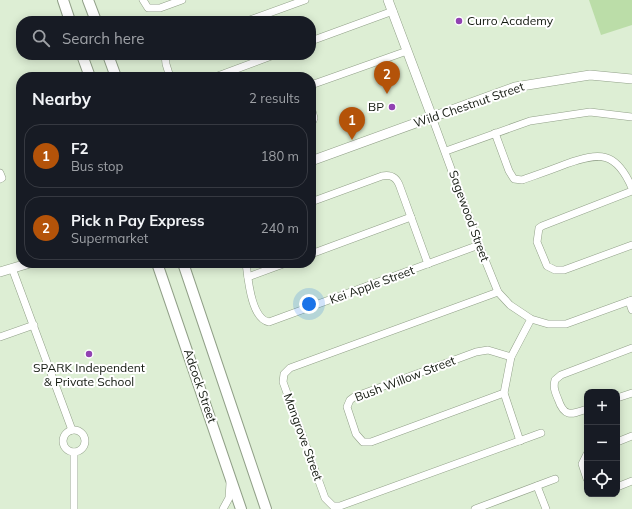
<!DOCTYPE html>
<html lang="en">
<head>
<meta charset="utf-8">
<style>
	body { margin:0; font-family:Mulish,sans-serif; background:#20242c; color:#f1f3f6 }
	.controls { position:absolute; right:12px; bottom:12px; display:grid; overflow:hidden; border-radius:8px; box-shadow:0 2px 10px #0003 }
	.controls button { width:36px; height:36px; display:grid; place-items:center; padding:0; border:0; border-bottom:1px solid #363941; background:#171b24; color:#f1f3f6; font:20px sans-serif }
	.you { position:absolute; left:309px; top:304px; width:14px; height:14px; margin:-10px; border:3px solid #fff; border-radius:50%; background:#1a73e8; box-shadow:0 0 0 6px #1a73e833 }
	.badge { display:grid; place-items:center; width:26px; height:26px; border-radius:50%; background:#b45309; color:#fff; font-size:13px; font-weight:700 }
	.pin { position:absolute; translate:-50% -33px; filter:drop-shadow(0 1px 2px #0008) }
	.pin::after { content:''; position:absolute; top:21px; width:14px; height:12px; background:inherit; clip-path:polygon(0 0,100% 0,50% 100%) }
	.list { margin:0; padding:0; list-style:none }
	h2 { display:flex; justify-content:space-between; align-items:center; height:52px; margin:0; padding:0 16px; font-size:17px }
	h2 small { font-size:13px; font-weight:400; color:#9ea1a6 }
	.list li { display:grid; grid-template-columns:26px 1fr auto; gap:12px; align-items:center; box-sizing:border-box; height:64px; margin:0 8px 8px; padding:0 8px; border:1px solid #363941; border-radius:16px }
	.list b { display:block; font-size:15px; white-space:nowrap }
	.list p { margin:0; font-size:13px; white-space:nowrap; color:#9ea1a6 }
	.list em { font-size:13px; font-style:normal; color:#9ea1a6 }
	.icon { flex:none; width:22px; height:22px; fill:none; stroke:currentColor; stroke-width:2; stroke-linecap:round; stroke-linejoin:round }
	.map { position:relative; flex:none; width:632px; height:509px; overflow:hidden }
	.search { position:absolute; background:#171b24; box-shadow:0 2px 10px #0003; left:16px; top:16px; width:300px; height:44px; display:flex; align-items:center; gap:10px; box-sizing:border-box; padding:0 14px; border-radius:16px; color:#9ea1a6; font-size:15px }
	.panel { position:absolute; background:#171b24; box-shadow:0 2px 10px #0003; left:16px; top:72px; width:300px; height:196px; border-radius:16px }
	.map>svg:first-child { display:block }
</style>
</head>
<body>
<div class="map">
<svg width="632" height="509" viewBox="0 0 632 509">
	<rect width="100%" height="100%" fill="#ddeed4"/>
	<path fill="#bbdda8" d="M589,0H632V25L601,35Z"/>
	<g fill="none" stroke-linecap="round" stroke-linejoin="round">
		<defs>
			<g id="minor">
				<path d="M143,0L148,8H160L182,0"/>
				<path d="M247,21L305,0"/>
				<path d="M311,41L393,11"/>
				<path d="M165,55L166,64L170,77"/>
				<path d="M215,77L274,55"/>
				<path d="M311,85L407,51"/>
				<path d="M311,107L314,118L311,125"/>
				<path d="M432,117L479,245L498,292L510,305L531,319L548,324H566L632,300"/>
				<path d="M495,133L509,171L514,179L522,180C536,175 551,170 566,164C600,152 616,151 632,188"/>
				<path d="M446,151L530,121L590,112L632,117"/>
				<path d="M0,173L2,178L0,179"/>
				<path d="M632,191L542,226L539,228L537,242L547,266L555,270H564L632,245"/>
				<path d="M311,202L382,176C392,174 397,178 400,187L428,264"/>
				<path d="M311,254L411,217"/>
				<path d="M246,263C248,278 251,319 269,322L479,245"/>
				<path d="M12,268L72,430"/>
				<path d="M248,277L286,263"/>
				<path d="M498,292L290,368L284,374L283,382L325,498L333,506H340L541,433"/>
				<path d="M629,301L632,310"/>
				<path d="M0,337L34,325"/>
				<path d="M504,393L371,442H363L356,434L347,407L350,400L354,397L476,352L488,350L511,357"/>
				<path d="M617,398L632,393"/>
				<path d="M587,409C570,415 564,417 558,399C555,392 553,387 555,380L561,375L632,348"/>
				<circle cx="74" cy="441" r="11"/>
				<path d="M520,441L504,393L505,388L511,357L531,319"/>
				<path d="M617,442L632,436"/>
				<path d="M587,454L582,464L587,479"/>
				<path d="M537,486L546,509"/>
				<path d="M617,487L632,481"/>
				<path d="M74,509V452"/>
				<path d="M223,509L229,498L230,483"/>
				<path d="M475,509L555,479"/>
			</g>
			<g id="tertiary">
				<path d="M388,0L432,117"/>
				<path d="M311,161L515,87L590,75L632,79"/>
				<path d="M0,272L30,263"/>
			</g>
			<g id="secondary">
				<path d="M63,0L70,21"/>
				<path d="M88,0L96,21"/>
				<path d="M82,55L90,77"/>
				<path d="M108,55L116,77"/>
				<path d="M157,263L241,509"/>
				<path d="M183,263L266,509"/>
			</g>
		</defs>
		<use href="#minor" stroke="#91a088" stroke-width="8"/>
		<use href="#tertiary" stroke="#91a088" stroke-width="10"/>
		<use href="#secondary" stroke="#91a088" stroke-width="12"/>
		<use href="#minor" stroke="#fff" stroke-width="7"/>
		<use href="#tertiary" stroke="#fff" stroke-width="9"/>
		<use href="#secondary" stroke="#fff" stroke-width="10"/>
	</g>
	<g fill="#9142b2" stroke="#fff" stroke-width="1.5">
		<circle cx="459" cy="21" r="4"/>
		<circle cx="392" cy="107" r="4"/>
		<circle cx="89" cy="354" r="4"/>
	</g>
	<g text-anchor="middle" stroke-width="4" stroke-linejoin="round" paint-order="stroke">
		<g font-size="12" fill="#12180f" stroke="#fff" text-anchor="start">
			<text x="467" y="25">Curro Academy</text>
			<text x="384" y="111" text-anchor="end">BP</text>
			<text x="89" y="372" text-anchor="middle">SPARK Independent<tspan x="89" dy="14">&amp; Private School</tspan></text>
		</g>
		<g font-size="12" fill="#12180f" stroke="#fff">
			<text transform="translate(469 105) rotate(-19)" y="4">Wild Chestnut Street</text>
			<text transform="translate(469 216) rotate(70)" y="4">Sagewood Street</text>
			<text transform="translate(372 285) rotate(-20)" y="4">Kei Apple Street</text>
			<text transform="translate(405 379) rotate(-21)" y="4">Bush Willow Street</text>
			<text transform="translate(200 386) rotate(71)" y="4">Adcock Street</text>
			<text transform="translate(303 437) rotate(70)" y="4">Mangrove Street</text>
		</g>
	</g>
</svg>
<div class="controls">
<button>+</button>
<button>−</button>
<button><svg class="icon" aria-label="locate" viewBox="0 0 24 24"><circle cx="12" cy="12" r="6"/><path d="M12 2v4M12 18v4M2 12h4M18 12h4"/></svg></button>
</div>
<div class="you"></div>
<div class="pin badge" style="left:352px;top:140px">1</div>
<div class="pin badge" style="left:387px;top:94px">2</div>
<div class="search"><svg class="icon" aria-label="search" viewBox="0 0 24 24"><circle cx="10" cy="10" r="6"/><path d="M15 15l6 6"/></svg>Search here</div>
<section class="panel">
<h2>Nearby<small>2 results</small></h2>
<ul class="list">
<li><span class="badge">1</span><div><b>F2</b><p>Bus stop</p></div><em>180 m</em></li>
<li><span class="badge">2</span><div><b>Pick n Pay Express</b><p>Supermarket</p></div><em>240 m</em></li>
</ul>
</section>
</div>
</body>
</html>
